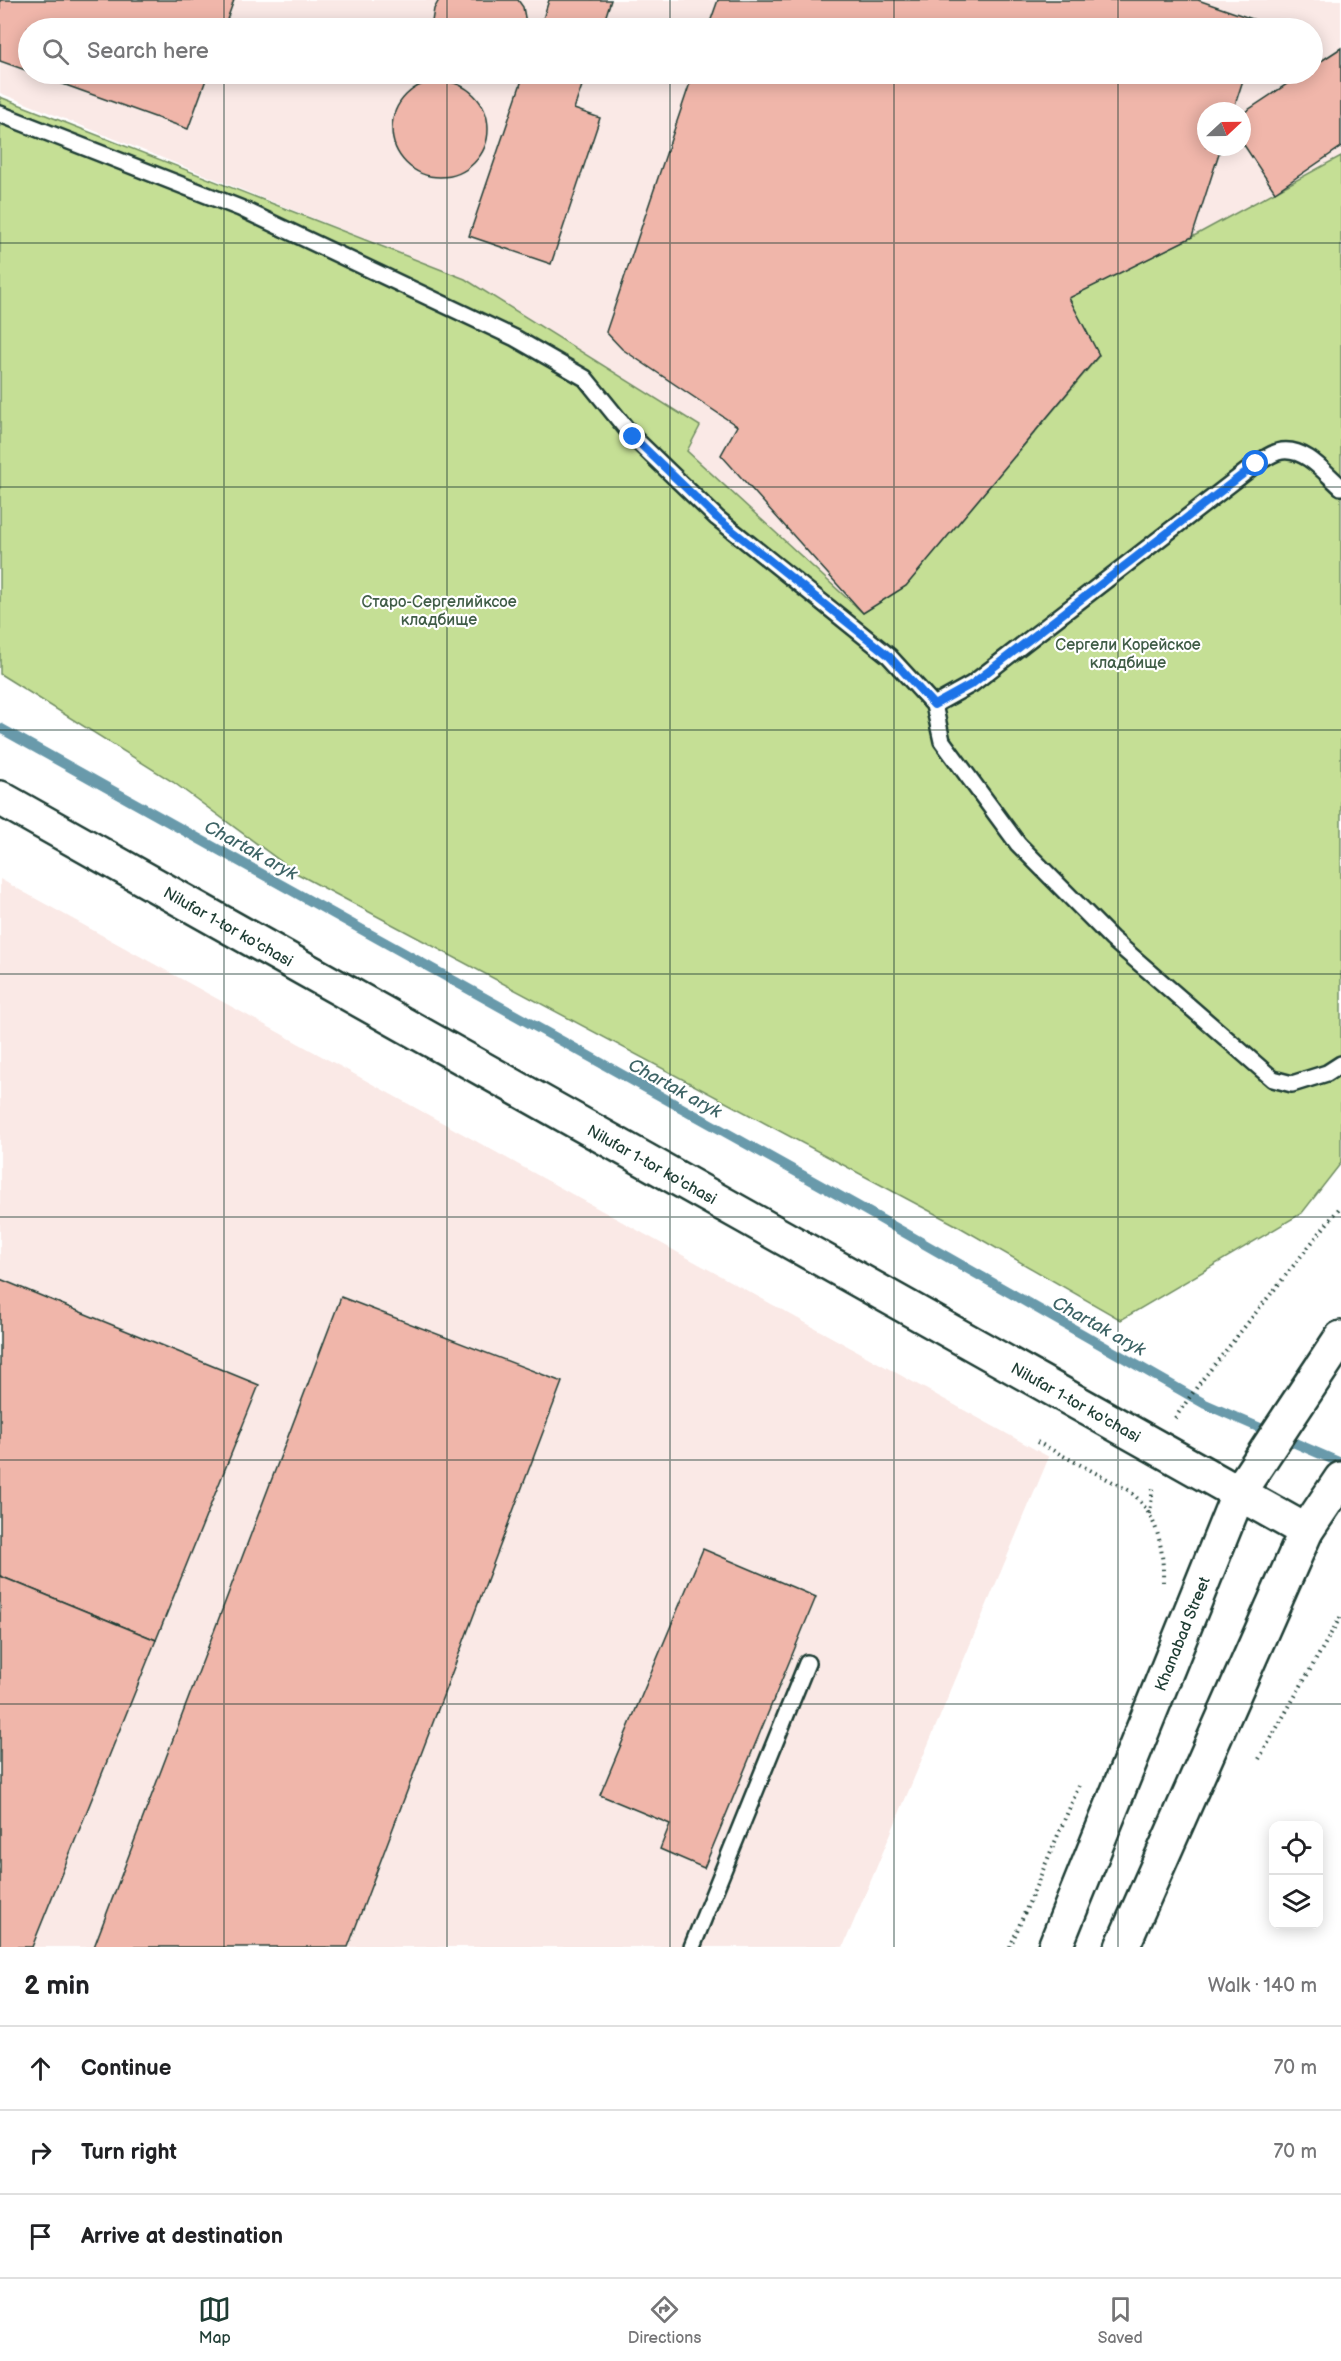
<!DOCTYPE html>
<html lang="en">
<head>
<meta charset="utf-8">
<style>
	body { margin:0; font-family:"Balsamiq Sans",sans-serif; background:#f2f2f2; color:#202124 }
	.controls { position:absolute; right:18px; bottom:18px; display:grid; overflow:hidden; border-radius:12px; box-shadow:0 3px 15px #0003 }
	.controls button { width:54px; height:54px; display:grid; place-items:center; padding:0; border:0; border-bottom:2px solid #e0e0e0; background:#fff; color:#202124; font:30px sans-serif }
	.compass { position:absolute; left:1197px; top:102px; width:54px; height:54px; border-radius:50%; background:#fff; box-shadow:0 3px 15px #0003; rotate:68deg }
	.stop { position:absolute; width:18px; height:18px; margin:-14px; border:4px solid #1a73e8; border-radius:50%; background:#fff }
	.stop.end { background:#1a73e8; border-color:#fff; box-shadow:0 2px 6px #0008 }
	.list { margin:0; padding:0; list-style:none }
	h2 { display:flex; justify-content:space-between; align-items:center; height:78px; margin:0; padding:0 24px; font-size:26px }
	h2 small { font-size:20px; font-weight:400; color:#757577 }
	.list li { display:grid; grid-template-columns:39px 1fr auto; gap:18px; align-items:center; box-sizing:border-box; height:84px; padding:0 24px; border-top:2px solid #e0e0e0 }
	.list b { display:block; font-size:22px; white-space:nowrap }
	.list em { font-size:20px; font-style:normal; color:#757577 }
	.icon { flex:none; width:33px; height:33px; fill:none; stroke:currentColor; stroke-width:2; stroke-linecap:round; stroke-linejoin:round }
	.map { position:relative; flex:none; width:1341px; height:1947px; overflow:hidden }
	.search { position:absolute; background:#fff; box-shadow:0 3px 15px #0003; left:18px; right:18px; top:18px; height:66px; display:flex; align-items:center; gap:15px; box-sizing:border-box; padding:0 21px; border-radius:33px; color:#757577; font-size:22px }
	.sheet { height:330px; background:#fff }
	nav { display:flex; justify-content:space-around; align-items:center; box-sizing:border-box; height:84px; border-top:2px solid #e0e0e0; background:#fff; font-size:16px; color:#757577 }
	nav a { display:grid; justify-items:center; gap:3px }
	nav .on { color:#1f3d34 }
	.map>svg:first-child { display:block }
</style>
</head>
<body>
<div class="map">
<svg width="1341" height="1947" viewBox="0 0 1341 1947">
	<rect width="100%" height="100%" fill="#fff"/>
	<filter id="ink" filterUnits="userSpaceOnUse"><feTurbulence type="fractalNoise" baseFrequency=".0167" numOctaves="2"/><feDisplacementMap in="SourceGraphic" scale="12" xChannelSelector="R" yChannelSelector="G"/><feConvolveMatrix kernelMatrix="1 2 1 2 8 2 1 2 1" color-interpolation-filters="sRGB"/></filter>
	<g filter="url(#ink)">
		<g fill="#fae9e6" fill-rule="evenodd">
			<path d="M0,0H1341V156L1192,237L1069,297L1099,355L906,586L863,613L687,451L700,426L465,279L0,93ZM28,28H1312V74H28ZM1206,111H1242V147H1206Z"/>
			<path d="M0,879L1049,1457L843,1947H0Z"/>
		</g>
		<path fill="#c5df95" stroke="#728e64" stroke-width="1.5" d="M0,97L465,279L700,426L687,451L863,613L906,586L1099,356L1069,298L1192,237L1341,156V1163L1302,1213L1121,1320L956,1225L298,874L173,782L0,674Z"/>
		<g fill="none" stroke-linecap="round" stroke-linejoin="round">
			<path stroke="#699aab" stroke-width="10" d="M0,728L856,1205L1205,1404L1341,1463"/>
		</g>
		<g fill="#f0b6aa" stroke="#1f3d34" stroke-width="1.5">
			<path d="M0,0H234L224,28H28V71L0,61Z"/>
			<path d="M439,0H518L523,7L527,28H431L434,9Z"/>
			<path d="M549,0H611L602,28H540Z"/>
			<path d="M718,0H1198L1261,22L1259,28H708Z"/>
			<path d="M1341,48V147L1275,192L1242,142V114L1302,74H1312V67Z"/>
			<path d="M35,74H208L188,129Z"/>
			<path d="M524,74H586L574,109L600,118L551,264L469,236Z"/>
			<path d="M693,74H1245L1233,111H1206V147H1221L1192,237L1069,298L1099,355L906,586L863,613L721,455L737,426L622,349L606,332Z"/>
			<circle cx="440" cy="129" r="48"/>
			<path d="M0,1279L259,1385L156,1640L0,1576Z"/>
			<path d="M341,1297L562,1382L348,1947H94Z"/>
			<path d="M703,1549L816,1597L704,1868L660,1849L670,1824L600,1795Z"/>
			<path d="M0,1576L156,1640L32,1947H0Z"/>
		</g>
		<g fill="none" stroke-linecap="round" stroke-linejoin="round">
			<defs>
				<g id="service">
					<path d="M0,114L240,208L515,338L585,378L633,437L717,518L889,656L934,705L942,741L1018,844L1112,939L1273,1079L1292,1084L1327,1073L1341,1064"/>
					<path d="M934,705L972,684L1256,464C1264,459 1273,452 1282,451C1306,448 1325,473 1341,487"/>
					<path d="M692,1947L807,1663"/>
				</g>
				<g id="tertiary">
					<path id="s1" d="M0,798L1306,1531"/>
					<path id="s2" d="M1055,1947L1239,1492L1341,1338"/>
					<path d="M1122,1947L1306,1531L1341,1479"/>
				</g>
			</defs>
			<use href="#service" stroke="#1f3d34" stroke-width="20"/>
			<use href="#tertiary" stroke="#1f3d34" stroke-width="38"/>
			<g stroke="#1f3d34" stroke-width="4" stroke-dasharray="1.5 4.5" stroke-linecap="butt">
				<path d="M1175,1418L1199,1384L1341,1206"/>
				<path d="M1037,1442L1128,1490C1157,1512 1164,1547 1163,1582"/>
				<path d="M1150,1514L1153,1486"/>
				<path d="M1259,1759L1341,1616"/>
				<path d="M1010,1947L1079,1786"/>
			</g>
			<use href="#service" stroke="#fff" stroke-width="15"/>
			<use href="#tertiary" stroke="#fff" stroke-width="33"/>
		</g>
	</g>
	<g fill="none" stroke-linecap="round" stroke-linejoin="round" filter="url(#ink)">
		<path stroke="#1a73e8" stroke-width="8" d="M633,437L717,518L889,656L934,705L972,684L1256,464"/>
	</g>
	<path fill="none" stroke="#1f3d34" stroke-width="1.5" stroke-opacity="0.55" d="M224,0V28M447,0V28M670,0V28M894,0V28M1118,0V28M224,74V1947M447,74V1947M670,74V1947M894,74V1947M1118,74V1947M0,243H1341M0,487H1341M0,730H1341M0,974H1341M0,1217H1341M0,1460H1341M0,1704H1341"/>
	<g text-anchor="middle" stroke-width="4.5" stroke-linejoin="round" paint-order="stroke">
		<g font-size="16" fill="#405d47" stroke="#fff">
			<text x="439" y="607">Старо-Сергелийксое<tspan x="439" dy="18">кладбище</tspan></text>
			<text x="1128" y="650">Сергели Корейское<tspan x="1128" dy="18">кладбище</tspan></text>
		</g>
		<g font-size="16" fill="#1f3d34" stroke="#fff">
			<text dy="6" stroke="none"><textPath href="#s1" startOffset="262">Nilufar 1-tor ko'chasi</textPath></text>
			<text dy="6" stroke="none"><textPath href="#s1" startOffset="748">Nilufar 1-tor ko'chasi</textPath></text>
			<text dy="6" stroke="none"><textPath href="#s1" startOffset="1234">Nilufar 1-tor ko'chasi</textPath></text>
			<text dy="6" stroke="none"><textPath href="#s2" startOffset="338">Khanabad Street</textPath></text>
		</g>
		<g font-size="18" font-style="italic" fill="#3e6466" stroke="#fff">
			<text transform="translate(251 850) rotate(29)" y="6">Chartak aryk</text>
			<text transform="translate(675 1088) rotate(29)" y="6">Chartak aryk</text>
			<text transform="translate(1099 1326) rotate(29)" y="6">Chartak aryk</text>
		</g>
	</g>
</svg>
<div class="controls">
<button><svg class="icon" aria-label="locate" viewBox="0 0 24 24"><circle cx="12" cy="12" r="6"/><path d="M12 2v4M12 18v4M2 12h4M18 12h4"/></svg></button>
<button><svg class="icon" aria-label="layers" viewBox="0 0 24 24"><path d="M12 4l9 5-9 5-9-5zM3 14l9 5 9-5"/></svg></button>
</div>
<svg class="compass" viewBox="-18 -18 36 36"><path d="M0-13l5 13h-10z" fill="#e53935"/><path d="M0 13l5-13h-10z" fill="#757577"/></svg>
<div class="stop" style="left:1256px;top:464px"></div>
<div class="stop end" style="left:633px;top:437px"></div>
<div class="search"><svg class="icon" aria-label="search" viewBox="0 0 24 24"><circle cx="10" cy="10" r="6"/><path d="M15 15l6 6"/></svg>Search here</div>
</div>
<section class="sheet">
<h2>2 min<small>Walk · 140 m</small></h2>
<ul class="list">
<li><svg class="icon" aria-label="ahead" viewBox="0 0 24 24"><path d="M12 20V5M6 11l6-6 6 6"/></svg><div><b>Continue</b></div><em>70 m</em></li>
<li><svg class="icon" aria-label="right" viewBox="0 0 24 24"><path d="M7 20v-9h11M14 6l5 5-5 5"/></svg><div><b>Turn right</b></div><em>70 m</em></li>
<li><svg class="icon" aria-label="arrive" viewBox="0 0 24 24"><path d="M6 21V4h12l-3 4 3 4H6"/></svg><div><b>Arrive at destination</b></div></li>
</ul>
</section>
<nav>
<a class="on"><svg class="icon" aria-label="map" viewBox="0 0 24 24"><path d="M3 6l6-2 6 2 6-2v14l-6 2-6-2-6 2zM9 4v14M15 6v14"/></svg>Map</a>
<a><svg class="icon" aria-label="directions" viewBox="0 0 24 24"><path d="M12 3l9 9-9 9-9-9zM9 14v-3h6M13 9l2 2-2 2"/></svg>Directions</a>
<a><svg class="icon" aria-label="saved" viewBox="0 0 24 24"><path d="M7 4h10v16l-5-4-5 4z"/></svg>Saved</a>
</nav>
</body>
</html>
